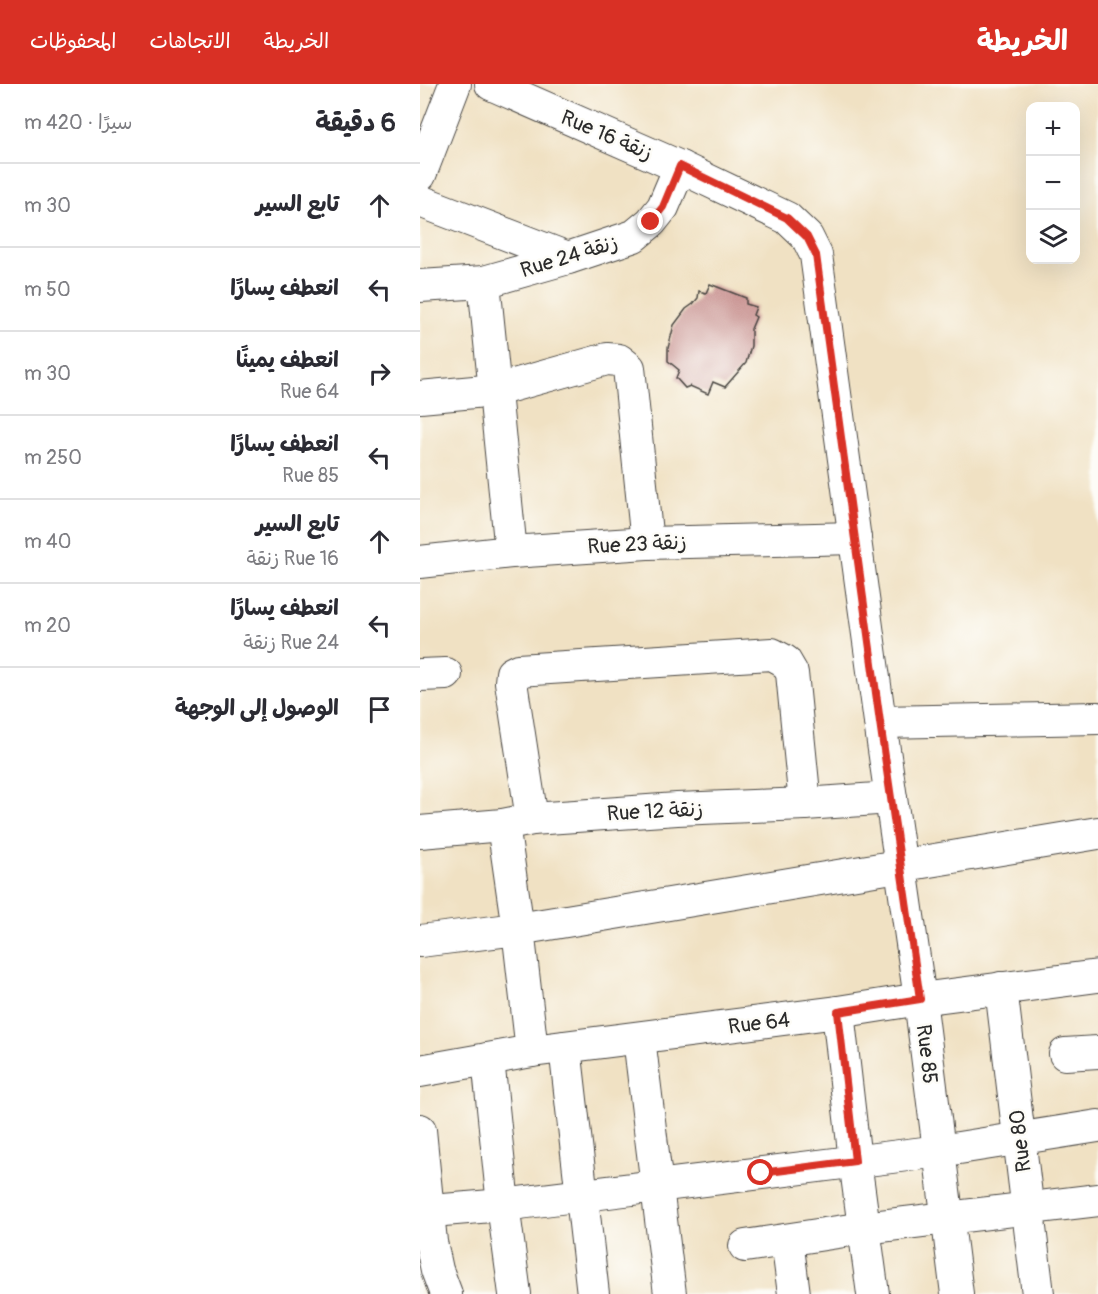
<!DOCTYPE html>
<html lang="ar">
<head>
<meta charset="utf-8">
<style>
	body { margin:0; font-family:Pangolin,"Playpen Sans Arabic",sans-serif; background:#f2f2f3; color:#2b2b33; direction:rtl }
	.controls { position:absolute; right:18px; top:18px; display:grid; overflow:hidden; border-radius:12px; box-shadow:0 6px 24px #0002 }
	.controls button { width:54px; height:54px; display:grid; place-items:center; padding:0; border:0; border-bottom:2px solid #e1e1e2; background:#fff; color:#2b2b33; font:30px sans-serif }
	.stop { position:absolute; width:18px; height:18px; margin:-14px; border:4px solid #d93025; border-radius:50%; background:#fff }
	.stop.end { background:#d93025; border-color:#fff; box-shadow:0 2px 6px #0008 }
	.list { margin:0; padding:0; list-style:none }
	h2 { display:flex; justify-content:space-between; align-items:center; height:78px; margin:0; padding:0 24px; font-size:26px }
	h2 small { font-size:20px; font-weight:400; color:#7c7c81 }
	.list li { display:grid; grid-template-columns:39px 1fr auto; gap:18px; align-items:center; box-sizing:border-box; height:84px; padding:0 24px; border-top:2px solid #e1e1e2 }
	.list b { display:block; font-size:22px; white-space:nowrap }
	.list p { margin:0; font-size:20px; white-space:nowrap; color:#7c7c81 }
	.list em { font-size:20px; font-style:normal; color:#7c7c81 }
	.icon { flex:none; width:33px; height:33px; fill:none; stroke:currentColor; stroke-width:2; stroke-linecap:round; stroke-linejoin:round }
	.map { position:relative; flex:none; width:678px; height:1210px; overflow:hidden; direction:ltr }
	header { display:flex; align-items:center; gap:36px; box-sizing:border-box; height:84px; padding:0 30px; background:#d93025; color:#fff }
	header strong { font-size:28px }
	nav { display:flex; gap:33px; margin-inline-start:auto; font-size:21px }
	main { display:flex }
	aside { flex:1; background:#fff }
	.map>svg:first-child { display:block }
</style>
</head>
<body>
<header>
<strong>الخريطة</strong>
<nav><a>الخريطة</a><a>الاتجاهات</a><a>المحفوظات</a></nav>
</header>
<main>
<div class="map">
<svg width="678" height="1210" viewBox="0 0 678 1210">
	<rect width="100%" height="100%" fill="#fdfcf7"/>
	<filter id="ink" filterUnits="userSpaceOnUse"><feTurbulence type="fractalNoise" baseFrequency=".0167" numOctaves="2"/><feDisplacementMap in="SourceGraphic" scale="12" xChannelSelector="R" yChannelSelector="G"/><feConvolveMatrix kernelMatrix="1 2 1 2 8 2 1 2 1" color-interpolation-filters="sRGB"/></filter>
	<filter id="wash" filterUnits="userSpaceOnUse"><feTurbulence type="fractalNoise" baseFrequency=".008" numOctaves="4" result="noise"/><feDisplacementMap in="SourceGraphic" scale="24" xChannelSelector="R" yChannelSelector="G"/><feGaussianBlur stdDeviation="1.35" result="paint"/><feColorMatrix in="noise" values="0 0 0 0 0 0 0 0 0 0 0 0 0 0 0 0 0 1.4 0 .05"/><feComposite in="paint" operator="in"/></filter>
	<g filter="url(#wash)">
		<rect width="100%" height="100%" fill="#f0e1c3"/>
		<g id="blocks">
			<path fill="#ca9694" d="M290,200L326,214V220L336,223L333,231L336,233L331,245V262L326,279L305,303L293,298L288,310L270,302L265,304L256,294L259,286L248,277V264L254,241L266,225L273,220L278,214L279,207L286,209Z"/>
		</g>
	</g>
	<g filter="url(#ink)">
		<use href="#blocks" fill-opacity="0" stroke="#494642" stroke-width="1.5"/>
		<g fill="none" stroke-linecap="round" stroke-linejoin="round">
			<defs>
				<g id="minor">
					<path d="M71,0L260,83L367,134L387,153L396,171L460,638L500,915L537,1210"/>
					<path d="M0,91L35,0"/>
					<path d="M0,117L148,174"/>
					<path d="M64,198L91,468"/>
					<path d="M0,202L64,198L148,174L214,152L231,138L243,123L260,83"/>
					<path d="M0,313L76,306L187,275L199,276L209,284L227,459"/>
					<path d="M0,478L91,468L227,459L435,454"/>
					<path d="M0,591L26,590"/>
					<path d="M460,638L678,634"/>
					<path d="M112,735L91,598L92,589L98,586L352,570L365,577L372,589L385,720"/>
					<path d="M83,741L98,845L112,967"/>
					<path d="M0,748L83,741L112,735L257,725L385,720L471,714"/>
					<path d="M0,857L98,845L678,749"/>
					<path d="M581,904L618,1210"/>
					<path d="M418,928L435,1077L453,1210"/>
					<path d="M219,954L250,1210"/>
					<path d="M145,963L173,1210"/>
					<path d="M645,970L678,968"/>
					<path d="M68,975L83,1121L95,1210"/>
					<path d="M0,987L112,967L418,928L500,915L678,892"/>
					<path d="M0,1046L11,1158L17,1186L26,1210"/>
					<path d="M0,1128L83,1121L520,1067L678,1042"/>
					<path d="M367,1156L374,1210"/>
					<path d="M325,1162L444,1144L678,1116"/>
				</g>
			</defs>
			<use href="#minor" stroke="#494642" stroke-width="34"/>
			<use href="#minor" stroke="#fff" stroke-width="32"/>
		</g>
	</g>
	<g fill="none" stroke-linecap="round" stroke-linejoin="round" filter="url(#ink)">
		<path stroke="#d93025" stroke-width="8" d="M231,138L243,123L260,82L367,134L387,153L396,171L460,638L500,915L418,928L435,1077L341,1089"/>
	</g>
	<g text-anchor="middle" stroke-width="5" stroke-linejoin="round" paint-order="stroke">
		<g font-size="21" fill="#2b2b2b" stroke="#fdfcf7">
			<text transform="translate(187 51) rotate(23)" y="7">Rue 16 زنقة</text>
			<text transform="translate(149 172) rotate(-17)" y="7">Rue 24 زنقة</text>
			<text transform="translate(217 460) rotate(-3)" y="7">Rue 23 زنقة</text>
			<text transform="translate(235 727) rotate(-3)" y="7">Rue 12 زنقة</text>
			<text transform="translate(339 939) rotate(-7)" y="7">Rue 64</text>
			<text transform="translate(507 970) rotate(83)" y="7">Rue 85</text>
			<text transform="translate(600 1057) rotate(-97)" y="7">Rue 80</text>
		</g>
	</g>
</svg>
<div class="controls">
<button>+</button>
<button>−</button>
<button><svg class="icon" aria-label="layers" viewBox="0 0 24 24"><path d="M12 4l9 5-9 5-9-5zM3 14l9 5 9-5"/></svg></button>
</div>
<div class="stop" style="left:341px;top:1089px"></div>
<div class="stop end" style="left:231px;top:138px"></div>
</div>
<aside>
<h2>6 دقيقة<small>سيرًا · 420 m</small></h2>
<ul class="list">
<li><svg class="icon" aria-label="ahead" viewBox="0 0 24 24"><path d="M12 20V5M6 11l6-6 6 6"/></svg><div><b>تابع السير</b></div><em>30 m</em></li>
<li><svg class="icon" aria-label="left" viewBox="0 0 24 24"><path d="M17 20v-9H6M10 6l-5 5 5 5"/></svg><div><b>انعطف يسارًا</b></div><em>50 m</em></li>
<li><svg class="icon" aria-label="right" viewBox="0 0 24 24"><path d="M7 20v-9h11M14 6l5 5-5 5"/></svg><div><b>انعطف يمينًا</b><p>Rue 64</p></div><em>30 m</em></li>
<li><svg class="icon" aria-label="left" viewBox="0 0 24 24"><path d="M17 20v-9H6M10 6l-5 5 5 5"/></svg><div><b>انعطف يسارًا</b><p>Rue 85</p></div><em>250 m</em></li>
<li><svg class="icon" aria-label="ahead" viewBox="0 0 24 24"><path d="M12 20V5M6 11l6-6 6 6"/></svg><div><b>تابع السير</b><p>Rue 16 زنقة</p></div><em>40 m</em></li>
<li><svg class="icon" aria-label="left" viewBox="0 0 24 24"><path d="M17 20v-9H6M10 6l-5 5 5 5"/></svg><div><b>انعطف يسارًا</b><p>Rue 24 زنقة</p></div><em>20 m</em></li>
<li><svg class="icon" aria-label="arrive" viewBox="0 0 24 24"><path d="M6 21V4h12l-3 4 3 4H6"/></svg><div><b>الوصول إلى الوجهة</b></div></li>
</ul>
</aside>
</main>
</body>
</html>
